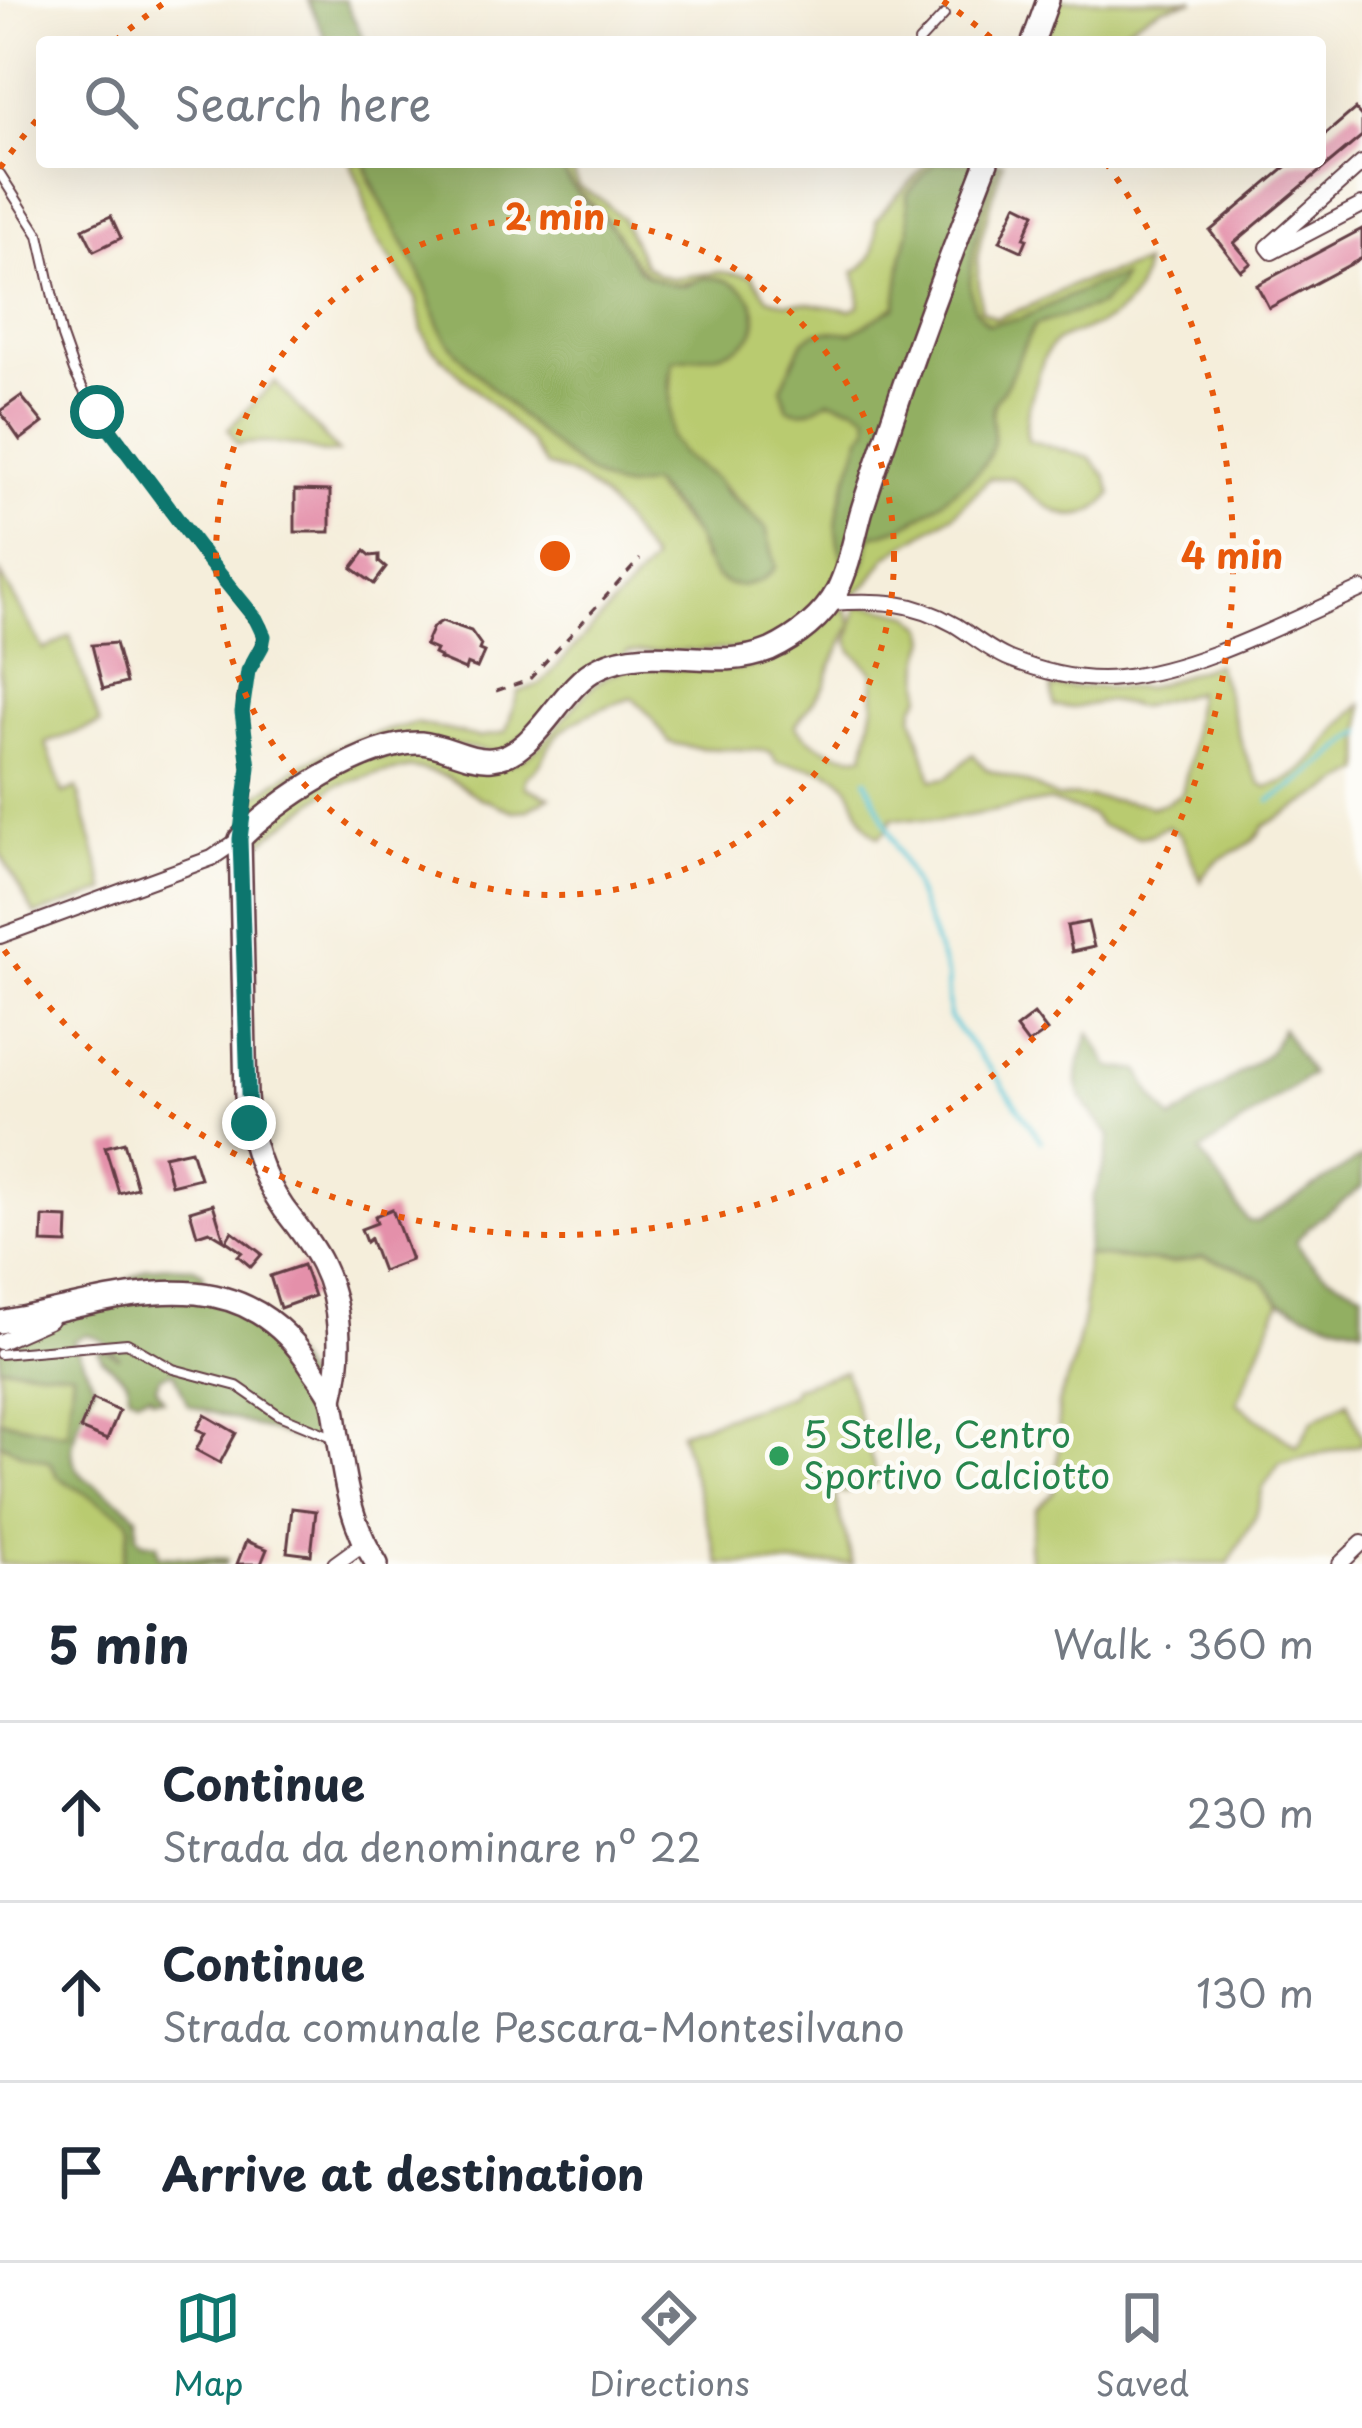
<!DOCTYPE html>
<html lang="en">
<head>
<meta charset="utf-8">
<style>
	body { margin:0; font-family:"Playpen Sans",sans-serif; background:#f6f6f7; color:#1f2937 }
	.stop { position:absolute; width:36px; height:36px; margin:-27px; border:9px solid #0f766e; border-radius:50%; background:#fff }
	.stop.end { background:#0f766e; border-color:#fff; box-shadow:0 3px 12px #0008 }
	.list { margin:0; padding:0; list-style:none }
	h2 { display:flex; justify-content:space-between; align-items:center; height:156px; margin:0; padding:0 48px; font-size:51px }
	h2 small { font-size:39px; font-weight:400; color:#747a83 }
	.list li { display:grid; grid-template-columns:78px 1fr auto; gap:36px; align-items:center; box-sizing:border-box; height:180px; padding:0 48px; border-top:3px solid #e0e1e3 }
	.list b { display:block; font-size:45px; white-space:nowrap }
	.list p { margin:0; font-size:39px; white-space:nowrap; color:#747a83 }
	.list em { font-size:39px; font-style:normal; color:#747a83 }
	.icon { flex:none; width:66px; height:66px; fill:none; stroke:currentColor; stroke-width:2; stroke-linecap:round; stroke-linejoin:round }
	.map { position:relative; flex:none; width:1362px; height:1564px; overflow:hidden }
	.search { position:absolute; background:#fff; box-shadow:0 12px 48px #0002; left:36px; right:36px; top:36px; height:132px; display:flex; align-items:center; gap:30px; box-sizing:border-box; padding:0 42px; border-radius:12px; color:#747a83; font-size:45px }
	.sheet { height:696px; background:#fff }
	nav { display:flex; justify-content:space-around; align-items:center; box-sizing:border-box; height:168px; border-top:3px solid #e0e1e3; background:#fff; font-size:33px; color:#747a83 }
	nav a { display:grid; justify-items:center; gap:6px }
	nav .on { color:#0f766e }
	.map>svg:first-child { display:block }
</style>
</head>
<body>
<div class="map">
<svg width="1362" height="1564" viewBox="0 0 1362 1564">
	<rect width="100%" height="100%" fill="#fdfcf7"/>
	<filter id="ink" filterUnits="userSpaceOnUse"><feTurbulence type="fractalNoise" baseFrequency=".00833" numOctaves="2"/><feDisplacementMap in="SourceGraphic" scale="24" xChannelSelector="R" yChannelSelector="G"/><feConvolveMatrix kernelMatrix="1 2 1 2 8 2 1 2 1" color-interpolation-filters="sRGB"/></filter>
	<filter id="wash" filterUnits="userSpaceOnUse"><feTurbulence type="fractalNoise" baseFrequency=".004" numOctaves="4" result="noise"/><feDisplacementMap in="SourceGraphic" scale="48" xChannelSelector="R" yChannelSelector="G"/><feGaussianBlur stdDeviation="2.7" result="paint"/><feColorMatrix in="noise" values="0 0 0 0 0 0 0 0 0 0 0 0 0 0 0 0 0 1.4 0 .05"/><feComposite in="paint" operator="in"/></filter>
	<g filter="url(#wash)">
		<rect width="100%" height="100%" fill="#f5eedb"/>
		<g fill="#b9cb6f" stroke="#82754d" stroke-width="3">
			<path d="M1059,0H1195L1161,8L1143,17L1105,42H1044Z"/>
			<path d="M350,162H365L370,181L422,277L445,337L636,485L651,484L695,536L704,560L748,510C735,500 725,488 713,477C699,465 676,456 671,437C668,427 671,372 673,359L702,356L737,347L704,278C643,301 631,252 602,214C587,195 567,189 561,162H569L578,186L602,200L622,218L644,264L659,275L671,278L721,272L752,276L768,298L785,303H806L850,310L859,306V289L854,272C877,260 876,244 876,221C891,198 912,183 928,162H1003L981,238L977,260L981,310L996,318L1027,307L1077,283L1144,263C1143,289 1125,313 1102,323C1088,330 1070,332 1057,341C1043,351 1041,368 1036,383C1030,402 1023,419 1028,440L1090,458L1106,476L1112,494C1075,538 1045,506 1012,478H990L954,514L887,556L869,583L851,597L756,649L628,652L502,753L446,744L374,759C393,756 411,753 429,755C454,759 485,771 510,764C552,752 572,692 612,674C635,663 659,667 684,669C760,674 785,662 839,610L846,608L852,624L831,666L825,685L795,726C812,745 839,758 864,755L874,705L873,672L852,651L849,642L857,606H872L911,615L925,628L928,639L922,657L921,696L915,705L913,716L932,780L946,778L973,754L986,769L1033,785L1057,798L1074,796L1140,803L1152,807L1166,803L1182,793L1190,758L1196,692L1139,707L1108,701L1073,708L1054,706L1051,687L1146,688L1216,664C1233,704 1237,747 1261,785L1267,787C1276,784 1286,782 1294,776C1322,758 1335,724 1362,704V771L1264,826C1247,858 1217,847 1201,881L1181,835L1167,826L1150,835L1140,837L1101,826L1091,815L1049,801L940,821L892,818L888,829L879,837C856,825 860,797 842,780C827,766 796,766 776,762L771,752C737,746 703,753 669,742L649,714L632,698C606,706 562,721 549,747C541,761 541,768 526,777L525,787L549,797L528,810L513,811L480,798L447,777L424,770L411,768L378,774L335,786L246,854L252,799L301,765L354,740L381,732L415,723L479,737L506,732L518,692L541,684L652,562C623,521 598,478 546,466L530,442L430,346L422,330L416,298L372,231L361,187Z"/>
			<path d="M275,382L338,452C322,455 314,450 299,446C279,442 257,443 237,444L228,429Z"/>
			<path d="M0,573L44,650L70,636L100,724L46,743L63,794L77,788L106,891L35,915L0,853Z"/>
			<path d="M1086,1255L1172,1263L1203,1257L1236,1267L1264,1281L1280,1302L1237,1403L1297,1447L1313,1420L1348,1401L1362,1437V1444L1280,1463L1263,1488L1256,1516L1228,1564H1031L1029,1545L1036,1509L1054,1492L1059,1448L1058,1403L1072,1367L1084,1314Z"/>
			<path d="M0,1366L73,1371L68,1434L0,1420Z"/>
			<path d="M845,1371L878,1481L844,1493L834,1492L853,1564H719L680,1432L791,1395L795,1387Z"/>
			<path d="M0,1442L21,1453L50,1462L58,1477L128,1519L130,1526L122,1564H0Z"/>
		</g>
		<g fill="#92af62" stroke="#6e6746" stroke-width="3">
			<path d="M308,0H345L365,42H327Z"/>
			<path d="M365,162H561C567,194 600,208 617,234C626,246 630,263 642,272C653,280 673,286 687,285C693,284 698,279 704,278C726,276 749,287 755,309C757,316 756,328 751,335C736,357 696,357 673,360L670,381L671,437L684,457L716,479L725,492L766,528L776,567C766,579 760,582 744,585C711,590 707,559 695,536C684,517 666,500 652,484C641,485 625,490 615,487C575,473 474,375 447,340C435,323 431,298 422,279C405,240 377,204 365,162Z"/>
			<path d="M935,162H999C987,197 959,273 975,308C977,312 985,321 987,324L1020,319L1094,285L1122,277L1118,287L1100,305L1035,325C1023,344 1017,364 1007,384C1003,391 994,400 993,408C990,420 996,433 993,445C984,473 970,477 951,493C928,514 904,530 871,536C866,551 869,566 855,575C816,535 849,482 861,437L869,427L868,415L856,407L829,400C814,409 806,415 788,409L781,388L803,341L814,333L828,331L851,333L896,306L903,253L909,231L907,194Z"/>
			<path d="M1282,1028L1311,1074L1201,1152L1248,1221L1257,1222L1362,1157V1186C1341,1206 1311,1219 1296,1242C1312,1270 1333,1279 1362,1291V1328L1316,1317L1280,1302L1264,1281L1236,1267L1204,1257L1172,1263L1086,1255L1093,1198L1105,1163L1110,1136C1072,1089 1069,1090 1090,1032L1110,1067L1140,1071L1152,1095L1172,1120L1270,1052Z"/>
			<path d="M170,1266L192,1267L203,1273L205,1288L271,1330L295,1361L319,1404L329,1449L188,1405L174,1372L160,1376L156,1387L163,1399L152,1398L150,1394L137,1398L128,1394L127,1380L102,1359L98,1351L105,1350L120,1358L101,1340L87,1334L73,1341L94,1384C83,1415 54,1457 89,1481C106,1492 123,1502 137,1516V1536L142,1542L157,1544L159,1556L227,1559L226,1564H122L130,1527L128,1519L58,1477L50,1462L21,1453L0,1442V1420L67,1434L73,1372L0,1366V1348L126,1289L129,1279L147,1268Z"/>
		</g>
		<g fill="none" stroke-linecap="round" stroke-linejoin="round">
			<g stroke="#5bc6d6" stroke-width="4.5">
				<path d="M866,779L895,843"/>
				<path d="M1270,801L1295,785L1362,732"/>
				<path d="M896,847L913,882L947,975L949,1017L999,1080L1041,1141"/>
			</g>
		</g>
		<g id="blocks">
			<g fill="#e490aa">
				<path d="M1355,109L1362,117V136L1234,243L1251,263L1241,271L1210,231L1292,162H1320V139Z"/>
				<path d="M1017,204L1035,213L1024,238L1027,239L1022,251L1000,241Z"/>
				<path d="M111,216L121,238L94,251L83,229Z"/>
				<path d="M1362,229V258L1269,308L1257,285Z"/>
				<path d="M21,396L43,423L20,440L0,411Z"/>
				<path d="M295,490L330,491V532H295Z"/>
				<path d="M365,551L371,556L379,555V562L386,568L374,584L352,568Z"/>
				<path d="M442,621L471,631L481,645L479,650L484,652L477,668L467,664L465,670L439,659L440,657L434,654L436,650L425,645L433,627Z"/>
				<path d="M115,643L126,683L103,689L92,645Z"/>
				<path d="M1088,922L1094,947L1072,952L1067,926Z"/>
				<path d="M1034,1014L1047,1031L1028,1044L1016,1028Z"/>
				<path d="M124,1142L137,1188L119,1193L105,1147Z"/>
				<path d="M191,1150L200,1178L171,1185L164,1156Z"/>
				<path d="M213,1204L224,1240L209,1231L197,1235L190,1211Z"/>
				<path d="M392,1209L411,1260L382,1271L370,1239L366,1242L361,1229L377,1223L375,1216Z"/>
				<path d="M43,1217L68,1218L67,1244L42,1243Z"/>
				<path d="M232,1231L262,1254L251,1267L238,1256L242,1252L226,1241Z"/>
				<path d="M303,1265L314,1296L280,1308L270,1276Z"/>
				<path d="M93,1399L119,1411L107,1440L80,1429Z"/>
				<path d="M205,1415L236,1433L220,1463L196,1450L205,1433L197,1429Z"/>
				<path d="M292,1508L316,1511L311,1555L287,1552Z"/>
				<path d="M246,1541L267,1549L261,1564H237Z"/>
			</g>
		</g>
	</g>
	<g filter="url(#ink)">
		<use href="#blocks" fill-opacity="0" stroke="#643e45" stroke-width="3"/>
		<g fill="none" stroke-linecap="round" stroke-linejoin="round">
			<defs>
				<g id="lane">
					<path d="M919,42L944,15"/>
					<path d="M0,174L39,235L62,337L74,371L87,397L199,549L261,627L263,641L248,672L242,700L249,778L243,825"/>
					<path d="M0,1354L127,1343L173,1369L237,1386L279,1415L335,1438"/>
				</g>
				<g id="street">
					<path d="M1362,163L1268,247L1272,252L1362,205"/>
					<path d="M829,603C878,600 911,600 955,625C973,636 990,651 1010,659C1043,672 1083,682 1119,678C1199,670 1288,621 1362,589"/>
					<path d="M0,936L212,858L240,839"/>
					<path d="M0,1342L50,1320"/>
					<path d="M335,1564L364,1543"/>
					<path d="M1340,1564L1362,1543"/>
				</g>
				<g id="secondary">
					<path d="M1033,42L1048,0"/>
					<path d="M0,1322C112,1303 234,1247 311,1366C317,1376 326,1386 331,1397C336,1410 336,1428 339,1442C345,1486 352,1526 377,1564"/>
					<path d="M332,1399C343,1354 342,1305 321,1263C311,1243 297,1226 284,1209C260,1174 249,1139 246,1096L240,839C275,801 369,740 421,743C445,745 468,761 492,759C538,755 559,686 600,667C654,641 715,673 770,650C796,638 823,617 837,591C849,567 854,539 861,513C869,487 878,461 887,435C917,343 952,253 987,162"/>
				</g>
			</defs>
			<use href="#lane" stroke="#643e45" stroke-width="12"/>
			<use href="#street" stroke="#643e45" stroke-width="18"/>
			<use href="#secondary" stroke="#643e45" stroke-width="26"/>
			<path stroke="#643e45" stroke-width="3" stroke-dasharray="9 9" stroke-linecap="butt" d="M496,691L529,680L640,559"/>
			<use href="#lane" stroke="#fff" stroke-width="8"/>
			<use href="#street" stroke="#fff" stroke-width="14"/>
			<use href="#secondary" stroke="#fff" stroke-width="21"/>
		</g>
	</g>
	<g fill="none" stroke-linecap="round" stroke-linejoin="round" filter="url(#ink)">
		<path stroke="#0f766e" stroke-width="15" d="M97,412L208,560L256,619L264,636L262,646L248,671L242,712L249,767L240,839L249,1123"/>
	</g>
	<g fill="none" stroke="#e8590c" stroke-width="6" stroke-dasharray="6 12">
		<circle cx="555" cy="556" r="339"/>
		<path d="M0 168A677 677 0 0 1 40 116M115 41A677 677 0 0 1 167 1M943 1A677 677 0 0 1 995 41M1106 163A677 677 0 1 1 0 944"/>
	</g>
	<circle fill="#2e9e5b" stroke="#fdfcf7" stroke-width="4.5" cx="779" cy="1456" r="12"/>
	<g text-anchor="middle" stroke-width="9" stroke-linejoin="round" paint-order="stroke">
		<g font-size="36" fill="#27864d" stroke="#fdfcf7" text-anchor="start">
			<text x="803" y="1448">5 Stelle, Centro<tspan x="803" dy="41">Sportivo Calciotto</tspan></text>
		</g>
	</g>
	<circle cx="555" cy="556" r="18" fill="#e8590c" stroke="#fdfcf7" stroke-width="6"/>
	<g font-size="36" text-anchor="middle" font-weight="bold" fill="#e8590c" stroke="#fdfcf7" stroke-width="9" stroke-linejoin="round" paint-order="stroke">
		<text x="555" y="230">2 min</text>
		<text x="1232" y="569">4 min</text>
	</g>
</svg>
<div class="stop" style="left:97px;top:412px"></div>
<div class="stop end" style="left:249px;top:1123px"></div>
<div class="search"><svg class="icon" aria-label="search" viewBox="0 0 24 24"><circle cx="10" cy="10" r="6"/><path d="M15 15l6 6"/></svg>Search here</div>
</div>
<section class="sheet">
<h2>5 min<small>Walk · 360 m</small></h2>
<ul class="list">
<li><svg class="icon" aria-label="ahead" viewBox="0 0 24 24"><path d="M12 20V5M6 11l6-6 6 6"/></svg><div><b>Continue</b><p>Strada da denominare nº 22</p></div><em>230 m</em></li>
<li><svg class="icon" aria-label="ahead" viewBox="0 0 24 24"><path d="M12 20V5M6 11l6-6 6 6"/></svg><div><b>Continue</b><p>Strada comunale Pescara-Montesilvano</p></div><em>130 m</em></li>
<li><svg class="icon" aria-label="arrive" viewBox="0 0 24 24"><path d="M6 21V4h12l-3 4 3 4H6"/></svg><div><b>Arrive at destination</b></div></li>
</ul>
</section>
<nav>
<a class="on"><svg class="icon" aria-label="map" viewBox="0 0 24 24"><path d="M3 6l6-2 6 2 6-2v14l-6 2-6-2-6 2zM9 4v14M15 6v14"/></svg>Map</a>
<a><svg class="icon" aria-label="directions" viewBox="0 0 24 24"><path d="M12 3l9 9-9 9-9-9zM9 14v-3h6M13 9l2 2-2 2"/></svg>Directions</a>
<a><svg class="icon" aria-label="saved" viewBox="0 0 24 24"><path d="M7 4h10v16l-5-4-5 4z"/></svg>Saved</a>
</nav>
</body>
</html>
